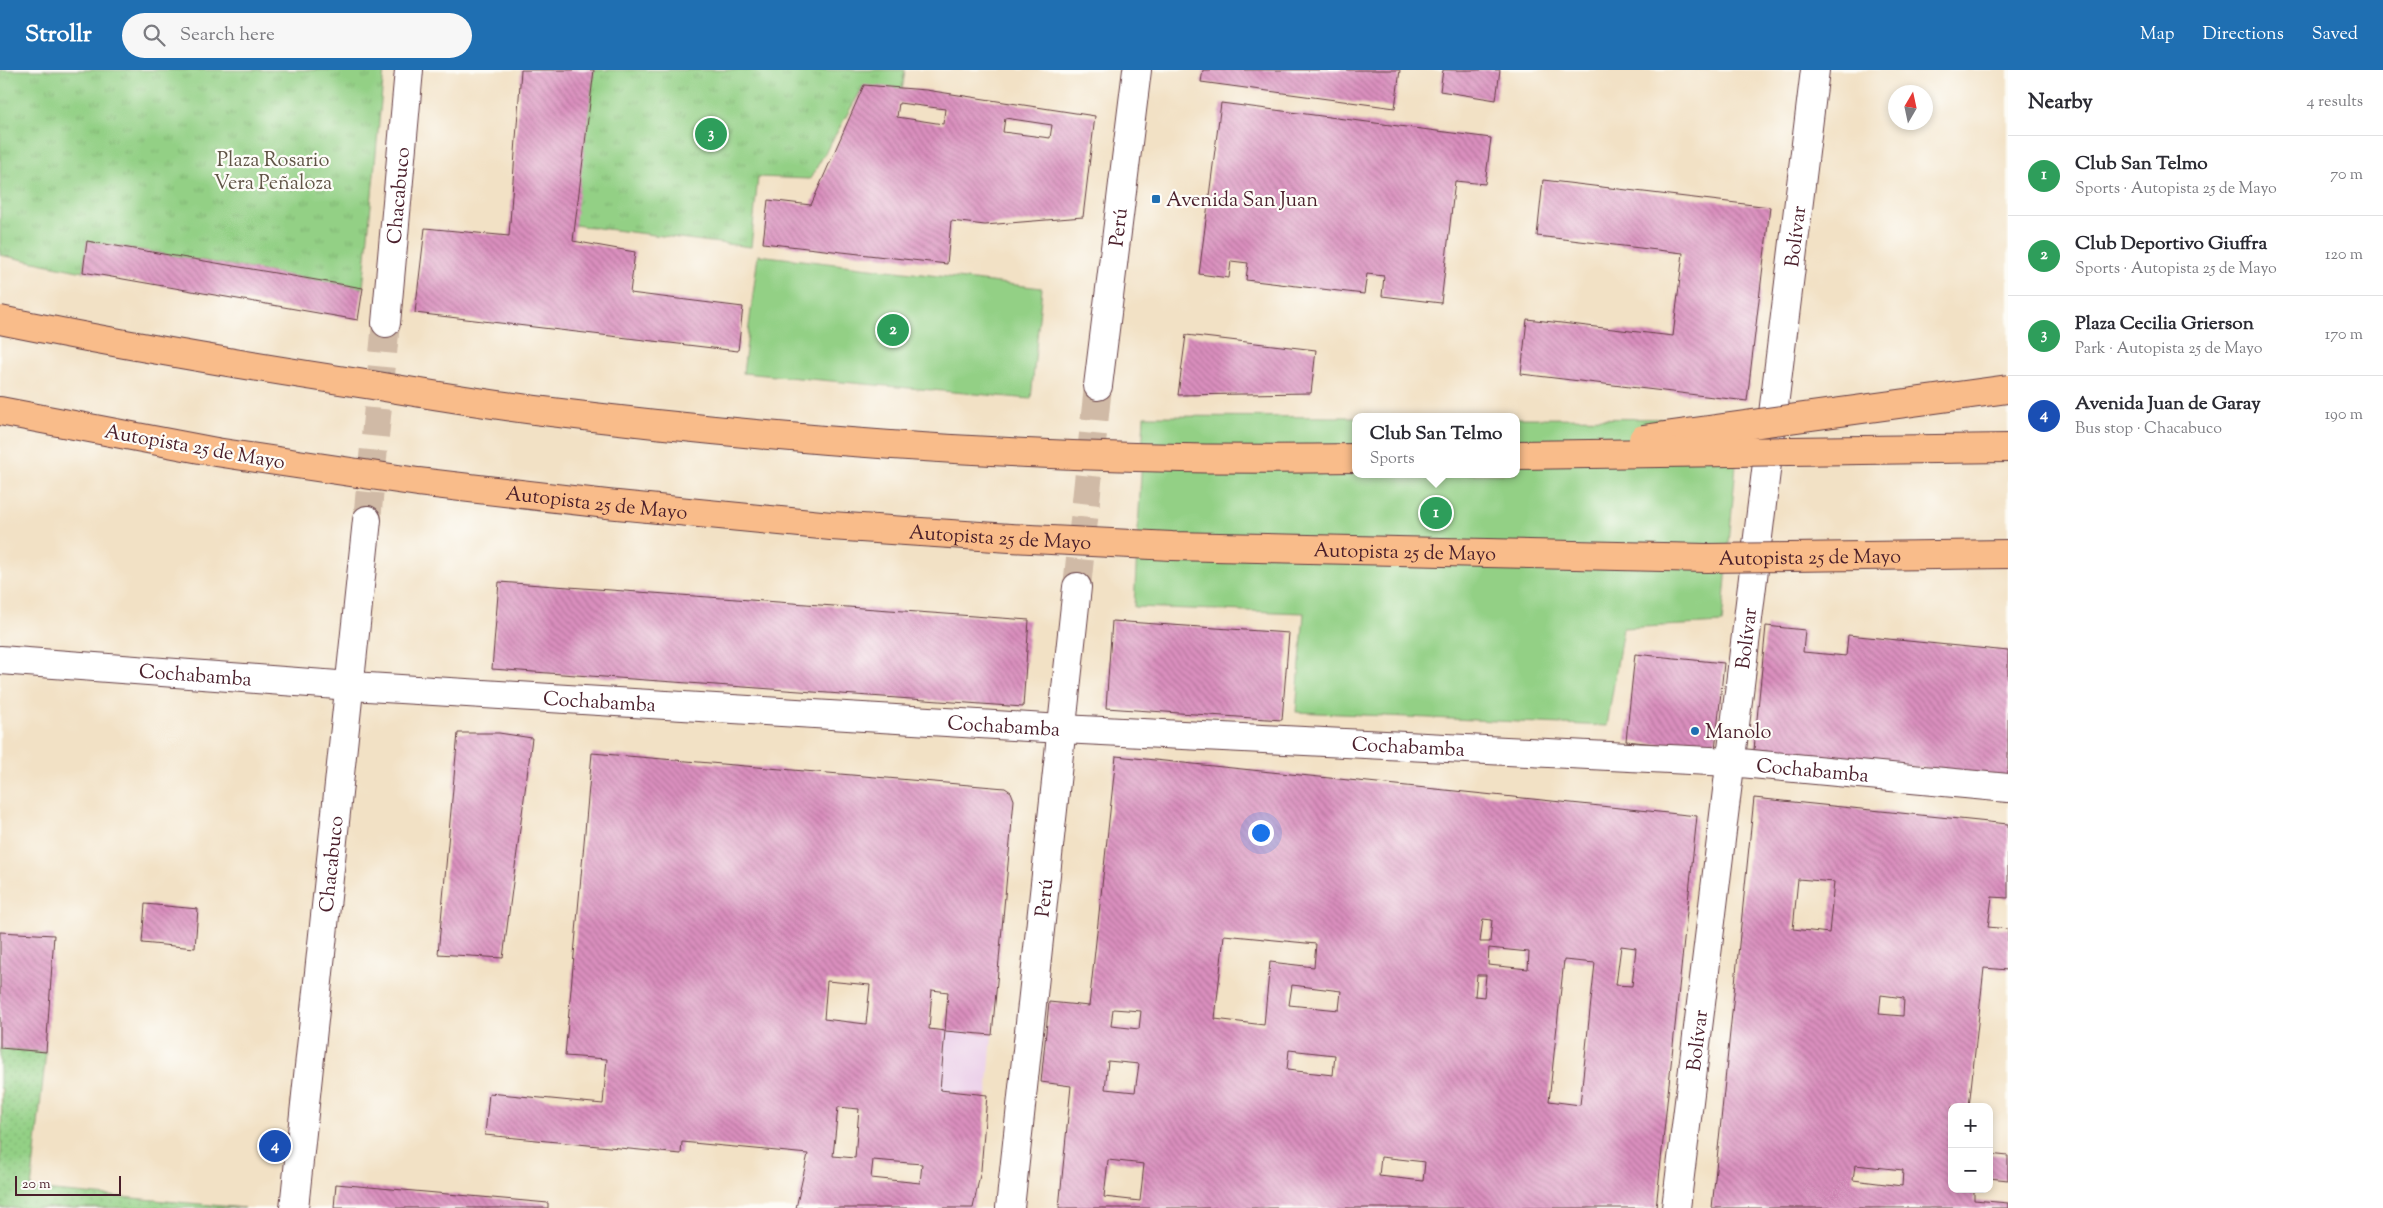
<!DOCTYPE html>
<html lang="en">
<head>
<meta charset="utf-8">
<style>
	body { margin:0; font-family:"Sorts Mill Goudy",serif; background:#f7f7f7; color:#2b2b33 }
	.controls { position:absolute; right:15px; bottom:15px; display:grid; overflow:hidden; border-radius:10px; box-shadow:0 2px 8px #0003 }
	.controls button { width:45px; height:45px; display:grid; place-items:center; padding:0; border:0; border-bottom:1px solid #e1e1e2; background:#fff; color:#2b2b33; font:25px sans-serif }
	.compass { position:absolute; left:1888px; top:15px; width:45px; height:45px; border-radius:50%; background:#fff; box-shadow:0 2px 8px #0003; rotate:9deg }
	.scale { position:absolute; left:15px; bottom:12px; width:106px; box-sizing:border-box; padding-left:5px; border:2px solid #4a1f2b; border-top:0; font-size:14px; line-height:18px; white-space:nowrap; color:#4a1f2b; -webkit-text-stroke:4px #fdfcf7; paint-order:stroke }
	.you { position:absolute; left:1260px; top:762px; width:18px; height:18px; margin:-12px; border:4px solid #fff; border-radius:50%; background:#1a73e8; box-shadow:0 0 0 8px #1a73e833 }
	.badge { display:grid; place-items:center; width:32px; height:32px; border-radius:50%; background:#1f6fb2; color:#fff; font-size:16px; font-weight:700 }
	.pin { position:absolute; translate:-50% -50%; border:2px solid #fff; box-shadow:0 1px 5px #0006 }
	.popup { position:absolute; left:1352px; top:343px; width:168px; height:65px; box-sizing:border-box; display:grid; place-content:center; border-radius:10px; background:#fff; filter:drop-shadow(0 1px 4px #0005); font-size:16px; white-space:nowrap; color:#7c7c81 }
	.popup b { font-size:19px; color:#2b2b33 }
	.popup::after { content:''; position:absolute; left:50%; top:100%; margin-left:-10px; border:10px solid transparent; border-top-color:#fff }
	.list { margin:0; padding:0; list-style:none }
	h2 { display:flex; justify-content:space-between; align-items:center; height:65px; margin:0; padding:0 20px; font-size:21px }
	h2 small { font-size:16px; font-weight:400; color:#7c7c81 }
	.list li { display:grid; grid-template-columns:32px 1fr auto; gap:15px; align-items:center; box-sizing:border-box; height:80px; padding:0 20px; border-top:1px solid #e1e1e2 }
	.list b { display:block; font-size:19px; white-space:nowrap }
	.list p { margin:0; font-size:16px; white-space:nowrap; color:#7c7c81 }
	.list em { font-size:16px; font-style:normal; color:#7c7c81 }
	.icon { flex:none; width:28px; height:28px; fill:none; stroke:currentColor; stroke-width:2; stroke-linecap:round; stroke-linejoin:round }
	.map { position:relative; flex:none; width:2008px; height:1138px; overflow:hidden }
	header { display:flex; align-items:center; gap:30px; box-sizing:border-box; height:70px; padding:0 25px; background:#1f6fb2; color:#fff }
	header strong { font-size:24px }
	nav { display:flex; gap:28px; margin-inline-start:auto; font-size:18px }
	.search { width:350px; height:45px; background:#f7f7f7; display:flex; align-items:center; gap:12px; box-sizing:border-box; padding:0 18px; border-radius:28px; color:#7c7c81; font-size:19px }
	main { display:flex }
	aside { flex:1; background:#fff }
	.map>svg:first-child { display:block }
</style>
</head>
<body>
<header>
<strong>Strollr</strong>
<div class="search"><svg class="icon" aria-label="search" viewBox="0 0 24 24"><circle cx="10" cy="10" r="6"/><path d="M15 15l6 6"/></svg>Search here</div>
<nav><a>Map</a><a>Directions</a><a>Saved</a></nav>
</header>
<main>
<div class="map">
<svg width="2008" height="1138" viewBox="0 0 2008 1138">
	<defs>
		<pattern id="park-tufts" width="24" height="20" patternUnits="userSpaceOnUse" patternTransform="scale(1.25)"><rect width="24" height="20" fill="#93d085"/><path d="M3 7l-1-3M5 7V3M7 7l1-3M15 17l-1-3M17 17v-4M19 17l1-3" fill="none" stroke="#80b273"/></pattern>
		<pattern id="garden-dots" width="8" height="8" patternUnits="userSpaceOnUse" patternTransform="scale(1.25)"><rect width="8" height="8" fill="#93d085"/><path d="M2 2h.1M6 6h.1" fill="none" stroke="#80b273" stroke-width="1.8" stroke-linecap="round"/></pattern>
		<pattern id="building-back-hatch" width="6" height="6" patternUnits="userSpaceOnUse" patternTransform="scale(1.25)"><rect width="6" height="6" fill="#da8fbe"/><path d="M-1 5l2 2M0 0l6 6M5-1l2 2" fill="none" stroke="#b3749b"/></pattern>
	</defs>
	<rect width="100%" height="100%" fill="#fdfcf7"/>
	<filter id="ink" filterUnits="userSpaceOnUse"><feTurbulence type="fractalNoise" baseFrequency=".02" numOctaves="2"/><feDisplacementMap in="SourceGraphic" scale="10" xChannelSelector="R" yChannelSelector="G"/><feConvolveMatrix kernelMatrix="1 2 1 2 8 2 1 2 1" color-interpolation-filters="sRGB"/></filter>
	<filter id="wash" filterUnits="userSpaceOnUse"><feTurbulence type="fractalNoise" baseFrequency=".0096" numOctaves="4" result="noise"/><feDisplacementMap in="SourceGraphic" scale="20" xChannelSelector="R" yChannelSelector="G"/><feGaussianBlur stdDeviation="1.12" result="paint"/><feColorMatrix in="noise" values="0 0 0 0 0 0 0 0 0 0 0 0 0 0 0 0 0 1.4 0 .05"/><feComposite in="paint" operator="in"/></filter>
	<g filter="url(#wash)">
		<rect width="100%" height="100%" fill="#f2e1c5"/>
		<path fill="#ecd1ea" d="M945,961L992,965L987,1025L940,1020Z"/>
		<g fill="#93d085" stroke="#6e7858">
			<path d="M758,185L1042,218L1031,329L743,303Z"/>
			<path d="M1144,346L1356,347V404H1516V348L1740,349L1722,553L1623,558L1607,656L1296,642L1304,543L1134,537Z"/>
		</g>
		<g fill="url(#park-tufts)" stroke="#6e7858">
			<path d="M0,0H384L363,218L87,171L83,202L0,185Z"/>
			<path d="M594,0H905L902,21L863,17L810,109L758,107L751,177L574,155Z"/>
		</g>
		<path fill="url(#garden-dots)" stroke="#6e7858" d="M0,978L46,982L31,1119L245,1138H0L2,1018H0Z"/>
		<g id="blocks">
			<g fill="url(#building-back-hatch)" fill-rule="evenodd">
				<path d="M521,0H594L573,171L635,182L630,223L743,237L738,281L415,243L425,158L509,166Z"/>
				<path d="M1203,0H1400L1395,38L1201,12Z"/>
				<path d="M1443,0H1500L1496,30L1440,21Z"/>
				<path d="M864,15L926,20L1095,46L1083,147L985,155L951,151L947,194L763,173L768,130L811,135ZM899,33L945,39L943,54L897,47ZM1005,48L1052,55L1050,68L1003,62Z"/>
				<path d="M1221,33L1491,68L1485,114L1455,111L1441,233L1382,226L1384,206L1367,204L1364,224L1246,210L1248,193L1231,191L1229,208L1199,204Z"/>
				<path d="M1543,110L1770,137L1747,331L1521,304L1527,249L1673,266L1683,183L1537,166Z"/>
				<path d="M87,171L363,218L358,250L83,202Z"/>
				<path d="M1186,265L1316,280L1311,323L1178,325Z"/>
				<path d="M499,512L1029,550L1023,637L492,599Z"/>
				<path d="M1112,551L1289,563L1282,650L1106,638Z"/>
				<path d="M1766,556L1805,560L1803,582L1846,586L1848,565L2008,581V707L1754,680Z"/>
				<path d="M1635,584L1724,593L1715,680L1626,671Z"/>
				<path d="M458,663H499L532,668L503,888L438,884Z"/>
				<path d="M592,683L1005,718L1011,722L1014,730L992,965L945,961L948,922L932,920L929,959L945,961L940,1020L987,1025L981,1100L973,1138H796L808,1084L682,1072L681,1084L485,1065L489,1023L603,1034L607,989L565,986ZM827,911L870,915L866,954L824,949ZM838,1037L859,1039L855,1088L833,1086ZM873,1090L922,1094L920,1113L871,1108Z"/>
				<path d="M1116,686L1697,746L1656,1138H1059L1071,1016L1041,1012L1049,932L1089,936ZM1483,849L1492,850L1490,872H1480ZM1224,865L1316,874L1314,897L1270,892L1264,955L1215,949ZM1621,876L1636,878L1632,916L1616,915ZM1489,878L1529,882L1528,899L1488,895ZM1564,890L1595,893L1580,1035L1549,1031ZM1477,905H1486L1484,927L1475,926ZM1292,915L1341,921L1339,940L1289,935ZM1113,939L1141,941L1139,959L1111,956ZM1289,980L1335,985L1333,1005L1287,1000ZM1108,991L1139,994L1135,1022L1105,1019ZM1381,1087L1425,1092L1423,1111L1379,1106ZM1108,1090L1144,1094L1140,1131L1104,1127Z"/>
				<path d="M1754,728L2008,754V828L1992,827L1988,857L2008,859V900L1984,898L1969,1037H1952V1119H1974V1130L2008,1133V1138H1712ZM1798,809L1834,812L1829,863L1793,859ZM1881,925L1904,928L1903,946L1879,944ZM1855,1095L1903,1100L1902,1116L1853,1110Z"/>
				<path d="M145,834L198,839L195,878L142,873Z"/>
				<path d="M0,862L54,865L46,982L0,978Z"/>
				<path d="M1989,1084L2008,1086V1110L1989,1108Z"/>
				<path d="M336,1114L548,1133V1138H334Z"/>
			</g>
		</g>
	</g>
	<g filter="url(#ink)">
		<use href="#blocks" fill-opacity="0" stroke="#633c42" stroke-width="1"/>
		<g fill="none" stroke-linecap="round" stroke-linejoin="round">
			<g stroke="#d0baa6" stroke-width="28" stroke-dasharray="28 14" stroke-linecap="butt">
				<path d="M367,450L386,253"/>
				<path d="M1077,517L1098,316"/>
			</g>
			<defs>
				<g id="minor">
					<path id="s1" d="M386,253L409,0"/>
					<path id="s2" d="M1098,316L1137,0"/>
					<path id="s3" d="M0,590L351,616L1062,659L1730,692L2008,718"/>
					<path id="s4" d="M294,1138L367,450"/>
					<path id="s5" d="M1010,1138L1077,517"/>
					<path id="s6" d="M1676,1138L1815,0"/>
				</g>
				<path id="motorway" d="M0,341L216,382"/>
			</defs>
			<use href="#minor" stroke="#633c42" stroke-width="30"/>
			<use href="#motorway" stroke="#633c42" stroke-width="30"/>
			<use href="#minor" stroke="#fff" stroke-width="28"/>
			<use href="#motorway" stroke="#f9bc8a" stroke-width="28"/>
			<defs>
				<g id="motorway-bridge">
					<path d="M0,250C123,275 247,296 372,315C426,324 480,333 535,340C807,374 1082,393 1356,388"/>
					<path d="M1643,369L2008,319"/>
					<path id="s7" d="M216,382L418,412L607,434L831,456L1010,468L1172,476L1707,488L2008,484"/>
					<path d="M1516,385L2008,378"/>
				</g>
			</defs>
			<use href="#motorway-bridge" stroke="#633c42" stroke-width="30" stroke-linecap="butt"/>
			<use href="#motorway-bridge" stroke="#f9bc8a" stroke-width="28"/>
		</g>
	</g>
	<g fill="#1f6fb2" stroke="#fdfcf7" stroke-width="2">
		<rect x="1151" y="124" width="10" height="10" rx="2.5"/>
		<circle cx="1695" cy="661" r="5"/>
	</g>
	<g text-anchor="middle" stroke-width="4.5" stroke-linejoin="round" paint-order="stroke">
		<g font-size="20" fill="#605446" stroke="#fdfcf7">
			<text x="273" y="96">Plaza Rosario<tspan x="273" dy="23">Vera Peñaloza</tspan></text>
		</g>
		<g font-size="20" fill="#4a1f2b" stroke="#fdfcf7">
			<text dy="7" stroke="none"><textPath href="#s1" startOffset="128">Chacabuco</textPath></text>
			<text dy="7" stroke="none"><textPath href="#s2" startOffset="160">Perú</textPath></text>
			<text dy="7" stroke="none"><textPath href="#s6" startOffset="979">Bolívar</textPath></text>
			<text transform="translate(195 376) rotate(10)" y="7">Autopista 25 de Mayo</text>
			<text dy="7" stroke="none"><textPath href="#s7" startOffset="384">Autopista 25 de Mayo</textPath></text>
			<text dy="7" stroke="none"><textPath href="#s7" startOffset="789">Autopista 25 de Mayo</textPath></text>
			<text dy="7" stroke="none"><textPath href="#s7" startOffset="1194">Autopista 25 de Mayo</textPath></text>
			<text dy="7" stroke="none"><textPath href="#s7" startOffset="1599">Autopista 25 de Mayo</textPath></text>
			<text dy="7" stroke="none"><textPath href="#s6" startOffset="574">Bolívar</textPath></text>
			<text dy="7" stroke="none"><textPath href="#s3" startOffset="196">Cochabamba</textPath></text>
			<text dy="7" stroke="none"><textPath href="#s3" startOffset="601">Cochabamba</textPath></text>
			<text dy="7" stroke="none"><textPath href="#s3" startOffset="1006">Cochabamba</textPath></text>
			<text dy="7" stroke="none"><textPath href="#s3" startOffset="1411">Cochabamba</textPath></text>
			<text dy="7" stroke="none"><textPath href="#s3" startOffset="1816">Cochabamba</textPath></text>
			<text dy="7" stroke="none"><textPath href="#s4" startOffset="346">Chacabuco</textPath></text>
			<text dy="7" stroke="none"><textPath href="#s5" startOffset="312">Perú</textPath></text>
			<text dy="7" stroke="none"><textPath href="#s6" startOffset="169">Bolívar</textPath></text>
		</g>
		<g font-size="20" fill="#4a1f2b" stroke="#fdfcf7" text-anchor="start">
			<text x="1166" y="136">Avenida San Juan</text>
			<text x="1705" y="668">Manolo</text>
		</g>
	</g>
</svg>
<div class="controls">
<button>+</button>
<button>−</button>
</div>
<svg class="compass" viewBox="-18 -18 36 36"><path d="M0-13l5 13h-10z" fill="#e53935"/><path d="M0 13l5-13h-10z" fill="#7c7c81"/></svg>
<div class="scale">20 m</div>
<div class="you"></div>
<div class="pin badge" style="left:1436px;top:443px;background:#2e9e5b">1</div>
<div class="popup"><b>Club San Telmo</b>Sports</div>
<div class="pin badge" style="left:893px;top:260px;background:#2e9e5b">2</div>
<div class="pin badge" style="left:711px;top:64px;background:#2e9e5b">3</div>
<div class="pin badge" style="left:275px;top:1076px;background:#1a4fb4">4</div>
</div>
<aside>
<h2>Nearby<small>4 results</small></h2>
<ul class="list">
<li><span class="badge" style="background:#2e9e5b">1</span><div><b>Club San Telmo</b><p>Sports · Autopista 25 de Mayo</p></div><em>70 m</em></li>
<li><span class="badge" style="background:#2e9e5b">2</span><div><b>Club Deportivo Giuffra</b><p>Sports · Autopista 25 de Mayo</p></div><em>120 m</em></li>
<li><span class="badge" style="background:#2e9e5b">3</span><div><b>Plaza Cecilia Grierson</b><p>Park · Autopista 25 de Mayo</p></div><em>170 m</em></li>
<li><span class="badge" style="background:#1a4fb4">4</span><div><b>Avenida Juan de Garay</b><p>Bus stop · Chacabuco</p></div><em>190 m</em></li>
</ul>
</aside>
</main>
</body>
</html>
